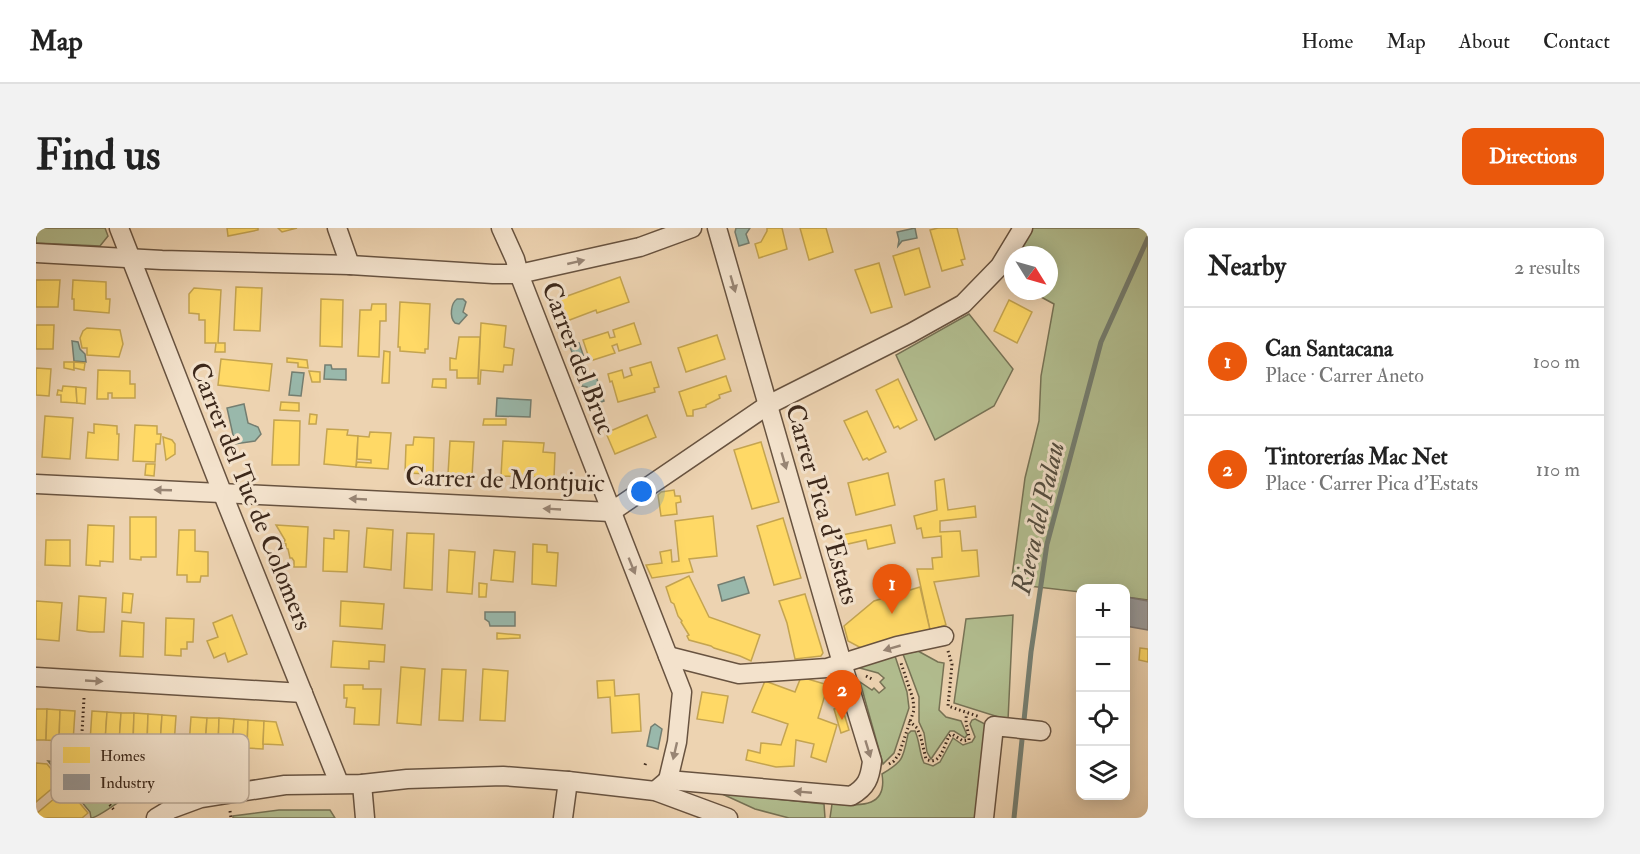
<!DOCTYPE html>
<html lang="en">
<head>
<meta charset="utf-8">
<style>
	body { margin:0; font-family:"IM FELL Double Pica",serif; background:#f2f2f2; color:#222 }
	.controls { position:absolute; right:18px; bottom:18px; display:grid; overflow:hidden; border-radius:12px; box-shadow:0 3px 15px #0003 }
	.controls button { width:54px; height:54px; display:grid; place-items:center; padding:0; border:0; border-bottom:2px solid #e0e0e0; background:#fff; color:#222; font:30px sans-serif }
	.compass { position:absolute; left:968px; top:18px; width:54px; height:54px; border-radius:50%; background:#fff; box-shadow:0 3px 15px #0003; rotate:127deg }
	.you { position:absolute; left:606px; top:264px; width:21px; height:21px; margin:-15px; border:4px solid #fff; border-radius:50%; background:#1a73e8; box-shadow:0 0 0 9px #1a73e833 }
	.badge { display:grid; place-items:center; width:39px; height:39px; border-radius:50%; background:#ea580c; color:#fff; font-size:20px; font-weight:700 }
	.pin { position:absolute; translate:-50% -50px; filter:drop-shadow(0 2px 3px #0008) }
	.pin::after { content:''; position:absolute; top:32px; width:21px; height:18px; background:inherit; clip-path:polygon(0 0,100% 0,50% 100%) }
	.list { margin:0; padding:0; list-style:none }
	h2 { display:flex; justify-content:space-between; align-items:center; height:78px; margin:0; padding:0 24px; font-size:26px }
	h2 small { font-size:20px; font-weight:400; color:#767676 }
	.list li { display:grid; grid-template-columns:39px 1fr auto; gap:18px; align-items:center; box-sizing:border-box; height:108px; padding:0 24px; border-top:2px solid #e0e0e0 }
	.list b { display:block; font-size:22px; white-space:nowrap }
	.list p { margin:0; font-size:20px; white-space:nowrap; color:#767676 }
	.list em { font-size:20px; font-style:normal; color:#767676 }
	.icon { flex:none; width:33px; height:33px; fill:none; stroke:currentColor; stroke-width:2; stroke-linecap:round; stroke-linejoin:round }
	.map { position:relative; flex:none; width:1112px; height:590px; overflow:hidden; border-radius:12px }
	header { display:flex; align-items:center; gap:36px; box-sizing:border-box; height:84px; padding:0 30px; background:#fff; border-bottom:2px solid #e0e0e0 }
	header strong { font-size:28px }
	nav { display:flex; gap:33px; margin-inline-start:auto; font-size:21px }
	.intro { display:flex; align-items:center; justify-content:space-between; box-sizing:border-box; height:144px; padding:0 36px }
	h1 { margin:0; font-size:42px }
	.button { padding:15px 27px; border-radius:12px; background:#ea580c; color:#fff; font-size:21px; font-weight:700 }
	main { display:flex; gap:36px; padding:0 36px }
	aside { flex:1; background:#fff; border-radius:12px; box-shadow:0 3px 15px #0003 }
	.map>svg:first-child { display:block }
</style>
</head>
<body>
<header>
<strong>Map</strong>
<nav><a>Home</a><a>Map</a><a>About</a><a>Contact</a></nav>
</header>
<div class="intro"><h1>Find us</h1><a class="button">Directions</a></div>
<main>
<div class="map">
<svg width="1112" height="590" viewBox="0 0 1112 590">
	<rect width="100%" height="100%" fill="#edd3b1"/>
	<filter id="stains"><feTurbulence type="fractalNoise" baseFrequency=".00333" numOctaves="4"/><feColorMatrix values="0 0 0 0 .2 0 0 0 0 .09 0 0 0 0 .02 0 0 0 .5 -.17"/></filter>
	<radialGradient id="worn" r=".72"><stop offset=".6" stop-color="#630" stop-opacity="0"/><stop offset="1" stop-color="#630" stop-opacity=".3"/></radialGradient>
	<g fill="#b2be90" stroke="#777356" stroke-width="1.5">
		<path d="M0,0H69L72,8L64,18L0,15Z"/>
		<path d="M995,0H1112V372L1090,369V361H1044V364L975,356L989,250L1003,193L1005,148L1018,76L994,63H1013V27H981Z"/>
		<path d="M933,86L977,141L958,178L899,212L860,127Z"/>
		<path d="M977,387L972,492L918,475L930,391Z"/>
		<path d="M882,423L902,434L908,435L903,482L910,489L925,493L931,507L929,510L918,503H914L895,531L891,524L888,505L883,494V469L867,426Z"/>
		<path d="M859,428L871,464L873,480L858,525L847,536L824,454L836,462L838,460L843,465L849,460L844,454L848,450L842,445L820,439Z"/>
		<path d="M939,491L949,496L951,501L942,590H794L796,576C821,577 852,582 846,546C868,533 867,530 872,506L875,503H879C884,514 883,524 888,535L897,538L904,534L917,510L927,517L936,514L939,509L934,496L936,492Z"/>
		<path d="M12,533L134,546C125,548 115,552 107,557C97,563 63,590 55,590L54,584Z"/>
		<path d="M684,565L788,576L789,590H753L719,581Z"/>
		<path d="M243,582H294L299,590H197V588Z"/>
	</g>
	<g fill="#99b8ab" stroke="#747e71" stroke-width="1.5">
		<path d="M700,0H714L710,6L713,15L703,18L699,4Z"/>
		<path d="M879,0L881,10L866,13L862,18L863,12L861,4Z"/>
		<path d="M421,71H427L430,74L427,84L431,87L423,96L419,95C413,89 415,75 421,71Z"/>
		<path d="M36,113L42,114L44,121L49,126L50,134L38,133Z"/>
		<path d="M543,115L550,135L541,138L534,119Z"/>
		<path d="M289,137H295L296,141H310V152L288,151Z"/>
		<path d="M256,144L268,145L265,168L253,167Z"/>
		<path d="M560,148L568,173L557,177L551,159L546,158L545,154Z"/>
		<path d="M461,170L495,172L494,189L460,188Z"/>
		<path d="M208,176L212,195L222,199L225,206L219,213L199,216L191,180Z"/>
		<path d="M708,349L713,365L686,373L682,357Z"/>
		<path d="M449,384H479V398H454L453,394L449,391Z"/>
		<path d="M619,496L626,501L622,521L611,518L615,499Z"/>
	</g>
	<g fill="#ffd966" stroke="#c4a450" stroke-width="1.5">
		<path d="M191,0H222V2L192,8Z"/>
		<path d="M242,0H261L246,4Z"/>
		<path d="M731,0H746L751,21L723,30L719,16L725,14L731,3Z"/>
		<path d="M764,0H790L797,24L773,32Z"/>
		<path d="M902,0H921L929,31L925,32L927,37L906,43L894,2Z"/>
		<path d="M883,20L894,59L869,67L857,28Z"/>
		<path d="M843,35L856,79L835,85L819,42Z"/>
		<path d="M584,49L593,74L561,85L560,82L531,93L523,71Z"/>
		<path d="M0,52H24L22,79H0Z"/>
		<path d="M37,52L70,54V71H74L73,85L38,82V71H36Z"/>
		<path d="M200,59L226,60L224,103L198,102Z"/>
		<path d="M158,60L185,62L182,115H189V124H179L180,115H169V92H163V86L153,85V66Z"/>
		<path d="M285,71L307,72L306,119L284,118Z"/>
		<path d="M973,72L996,84L981,115L958,103Z"/>
		<path d="M364,74L394,76L392,121H389V125L364,123V119H362Z"/>
		<path d="M336,76H350V93H344L343,129L322,128L324,82H335Z"/>
		<path d="M445,95L470,98L468,119L478,121L476,137H468L467,144L445,142L444,156H442Z"/>
		<path d="M598,95L605,116L583,123L581,116L576,118L579,125L554,133L547,112L572,104L574,110L579,109L577,102Z"/>
		<path d="M0,97H18L17,121H0Z"/>
		<path d="M51,100L84,102L87,116L83,129L51,127V120H46L44,110L47,103Z"/>
		<path d="M681,107L689,131L650,144L642,120Z"/>
		<path d="M423,109H444L442,150H421V142H414V130L420,131Z"/>
		<path d="M348,123L354,124L353,155H346Z"/>
		<path d="M251,130L271,132L272,140L262,139V135L251,134Z"/>
		<path d="M185,131L236,136L233,163L182,157Z"/>
		<path d="M28,134H38V142L28,140Z"/>
		<path d="M38,134L49,135L48,142L38,140Z"/>
		<path d="M615,134L623,159L618,160L619,164L582,174L576,153L574,154L572,146L586,142L588,150L596,147L594,140Z"/>
		<path d="M0,140L15,141L13,168L0,167Z"/>
		<path d="M62,142L94,143V156H99V170H76V165H72V171H61Z"/>
		<path d="M273,143L284,144V154H276Z"/>
		<path d="M690,148L695,163L683,167L684,170L670,177V179L657,182V188H651L643,164Z"/>
		<path d="M397,151H410V160L396,159Z"/>
		<path d="M862,151L881,192L864,201L862,198L858,200L840,162Z"/>
		<path d="M27,158L40,159L41,175L25,174V167H21L22,162L26,163Z"/>
		<path d="M40,159L50,160L49,176L41,175Z"/>
		<path d="M245,174L263,175V183L244,182Z"/>
		<path d="M831,183L850,224L833,232L831,230L827,232L808,193Z"/>
		<path d="M274,186L281,187L280,196H273Z"/>
		<path d="M611,187L620,209L579,226L570,205Z"/>
		<path d="M9,188L37,190L34,231L6,229Z"/>
		<path d="M448,191H470V197H447Z"/>
		<path d="M238,192L264,193L263,237H236Z"/>
		<path d="M58,196L81,198V206H83L82,232L50,230L52,204L58,205Z"/>
		<path d="M99,197L121,198V206H125L124,216H120L119,234L97,233Z"/>
		<path d="M291,201L312,202L311,207L322,208L320,239L288,236Z"/>
		<path d="M334,204L355,205L352,241L320,239L321,234L335,235V232L321,231L322,208L333,209Z"/>
		<path d="M127,209L136,212L139,216V226L130,232Z"/>
		<path d="M378,209L398,210L397,246L369,245L370,217H377Z"/>
		<path d="M414,213L438,214L436,248L412,246Z"/>
		<path d="M467,213L508,215L507,224L519,225L518,250L465,248Z"/>
		<path d="M725,214L743,274L716,281L698,222Z"/>
		<path d="M110,236H119L118,248L109,247Z"/>
		<path d="M852,245L859,277L820,287L812,255Z"/>
		<path d="M908,251L912,282L939,278L940,289L904,293V304L924,303L926,323L941,322L943,348L898,354L910,397L894,402L881,341H897L896,330L906,329L905,308L887,310L885,300L881,301L878,288L901,282L899,253Z"/>
		<path d="M638,262L639,268H644L645,274L640,275L641,286L625,288L622,267L625,264Z"/>
		<path d="M677,288L681,328L653,331L657,344L616,350L610,337L626,335L624,324L635,322L636,334L643,333L639,293Z"/>
		<path d="M94,289H120V329H105V332L94,331Z"/>
		<path d="M747,290L765,350L738,357L721,298Z"/>
		<path d="M52,297L78,298L77,334L64,333V338L50,337Z"/>
		<path d="M240,297L272,299L270,339H258V333L256,330H254L252,321L250,320V316L248,315L249,312Z"/>
		<path d="M855,297L859,315L832,321L830,312L803,318L801,308Z"/>
		<path d="M331,300L357,302L355,342L328,339Z"/>
		<path d="M143,302H159V323L172,324V348H165L164,354H151V347H141Z"/>
		<path d="M298,302L313,303L311,344L287,343L288,310L298,311Z"/>
		<path d="M371,305L398,306L396,362L368,360Z"/>
		<path d="M10,312H34V338L9,337Z"/>
		<path d="M497,316L511,317V324L522,325L520,358L496,356Z"/>
		<path d="M413,322L439,324L436,366L411,364Z"/>
		<path d="M458,322L479,324L477,354L455,352Z"/>
		<path d="M653,348L673,389L724,407L715,433L704,428L678,420L675,418L653,412L651,408L653,407L645,394L646,393L642,388L638,376L635,374L630,359Z"/>
		<path d="M443,355L451,356L450,369H443Z"/>
		<path d="M884,359L894,402L827,421L812,413L808,398L838,373Z"/>
		<path d="M87,365L97,366L95,385L86,384Z"/>
		<path d="M769,366L787,425L785,428L759,431L751,395L743,373Z"/>
		<path d="M43,368L70,370L68,404H54L41,402Z"/>
		<path d="M0,373L26,375L23,413L0,411Z"/>
		<path d="M305,373L348,376L346,401L304,398Z"/>
		<path d="M196,387L211,426L192,434L189,425L178,430L171,413L182,409L177,395Z"/>
		<path d="M130,390L158,391L157,414H151V421H145V428L129,427Z"/>
		<path d="M86,393L108,395L107,429L84,428Z"/>
		<path d="M461,405L484,407V410L461,411Z"/>
		<path d="M297,413L349,417L348,434L333,433V441L295,439Z"/>
		<path d="M1104,420L1112,421V434L1103,432Z"/>
		<path d="M365,439L389,441L385,497L361,495Z"/>
		<path d="M406,441L430,442L427,493L403,492Z"/>
		<path d="M447,441L472,443L469,493L444,492Z"/>
		<path d="M765,449L792,457L782,490L801,497L790,534L775,529L778,516L760,512L758,538L740,539L710,532L712,522L724,525L725,515L745,517L752,496L716,484L729,453L759,464Z"/>
		<path d="M578,452L579,468L603,466L605,503L576,505L574,469L562,470L561,453Z"/>
		<path d="M308,457H327V461H345L343,497L318,496L319,480L310,479L311,470H308Z"/>
		<path d="M666,464L692,468L687,495L661,491Z"/>
		<path d="M806,479L813,502L805,505L798,481Z"/>
		<path d="M0,481H11L10,512H0Z"/>
		<path d="M11,481L24,482L23,513L10,512Z"/>
		<path d="M24,482L39,483L37,514L23,513Z"/>
		<path d="M56,483L71,484L69,514H54Z"/>
		<path d="M71,484L85,485L83,515L69,514Z"/>
		<path d="M85,485H98L97,515H83Z"/>
		<path d="M98,485L112,486L111,516L97,515Z"/>
		<path d="M112,486L126,487L124,517L111,516Z"/>
		<path d="M126,487L140,488L138,517H124Z"/>
		<path d="M155,489L171,490L169,519L153,518Z"/>
		<path d="M171,490H183L182,520L169,519Z"/>
		<path d="M183,490L198,491L196,521L182,520Z"/>
		<path d="M198,491L212,492L211,520H196Z"/>
		<path d="M212,492L228,493L227,521L211,520Z"/>
		<path d="M228,493L240,494L247,517L227,516Z"/>
		<path d="M0,535L11,536L25,553L0,574Z"/>
		<path d="M31,560L52,585L46,590H0V586Z"/>
	</g>
	<path fill="#999" stroke="#7d7773" stroke-width="1.5" d="M1090,369L1112,373V402L1090,398Z"/>
	<g fill="none" stroke-linecap="round" stroke-linejoin="round">
		<path stroke="#747e71" stroke-width="5" d="M978,590L995,424L1011,316L1065,114L1112,10"/>
		<defs>
			<g id="minor">
				<path d="M83,0L186,264L303,555"/>
				<path d="M301,0L314,37"/>
				<path d="M465,0L479,31L483,46L646,464L641,514L632,552"/>
				<path d="M0,25L126,32L314,37L457,46H483L604,19L656,0"/>
				<path d="M0,256L575,284L732,177L875,105L927,76L964,38L987,0"/>
				<path d="M632,428L703,446L791,440L861,418L908,408"/>
				<path d="M0,449L267,465"/>
				<path d="M326,556L329,590"/>
				<path d="M619,563L632,552L815,568C831,559 834,550 836,533L806,435L681,0"/>
				<path d="M120,590L135,581L165,570L249,557L326,556L371,551L467,548L532,553L619,563L692,590"/>
				<path d="M527,590L532,553"/>
				<path d="M948,590L958,498L1005,503"/>
			</g>
		</defs>
		<use href="#minor" stroke="#685340" stroke-width="21"/>
		<g stroke="#3c281b" stroke-width="3" stroke-dasharray="1.5 3" stroke-linecap="butt">
			<path d="M912,423L916,436L912,478L944,489"/>
			<path d="M830,448L836,451"/>
			<path d="M48,470L44,539L78,582"/>
			<path d="M873,493L881,500L885,510L890,531C904,539 908,518 913,508L916,506L927,513L933,512C933,502 928,496 931,485"/>
			<path d="M853,536L858,533L863,526L878,482L877,471L865,435"/>
			<path d="M609,537L610,534"/>
			<path d="M194,583L195,590"/>
		</g>
		<use href="#minor" stroke="#f3e2cc" stroke-width="18"/>
	</g>
	<defs><path id="oneway-solid" d="M-6-.8H1V-3.2L6.5 0L1 3.2V.8H-6Z" transform="scale(1.5)"/></defs>
	<g fill="#988574">
		<use href="#oneway-solid" transform="translate(540 34) rotate(-13)"/>
		<use href="#oneway-solid" transform="translate(697 56) rotate(74)"/>
		<use href="#oneway-solid" transform="translate(748 233) rotate(74)"/>
		<use href="#oneway-solid" transform="translate(127 262) rotate(-178)"/>
		<use href="#oneway-solid" transform="translate(322 271) rotate(-177)"/>
		<use href="#oneway-solid" transform="translate(516 281) rotate(-177)"/>
		<use href="#oneway-solid" transform="translate(596 338) rotate(68)"/>
		<use href="#oneway-solid" transform="translate(856 420) rotate(164)"/>
		<use href="#oneway-solid" transform="translate(58 453) rotate(3)"/>
		<use href="#oneway-solid" transform="translate(832 521) rotate(73)"/>
		<use href="#oneway-solid" transform="translate(639 523) rotate(103)"/>
		<use href="#oneway-solid" transform="translate(767 564) rotate(-175)"/>
	</g>
	<g text-anchor="middle" stroke-width="6" stroke-linejoin="round" paint-order="stroke">
		<g font-size="26" fill="#3c281b" stroke="#f3e2cc">
			<text transform="translate(543 130) rotate(69)" y="9">Carrer del Bruc</text>
			<text transform="translate(469 251) rotate(2)" y="9">Carrer de Montjuïc</text>
			<text transform="translate(216 268) rotate(68)" y="9">Carrer del Tuc de Colomers</text>
			<text transform="translate(787 276) rotate(74)" y="9">Carrer Pica d'Estats</text>
		</g>
		<g font-size="27" font-style="italic" fill="#534c3f" stroke="#f3e2cc">
			<text transform="translate(1002 290) rotate(-77)" y="9">Riera del Palau</text>
		</g>
	</g>
	<rect x="15" y="506" width="198" height="69" rx="9" fill="#f3e2cc" stroke="#bcaa97" stroke-width="1.5"/>
	<rect x="27" y="519" width="27" height="16" fill="#ffd966"/>
	<rect x="27" y="546" width="27" height="16" fill="#999"/>
	<g font-size="16" fill="#3c281b">
		<text x="64" y="533">Homes</text>
		<text x="64" y="560">Industry</text>
	</g>
	<rect width="100%" height="100%" filter="url(#stains)"/>
	<rect width="100%" height="100%" fill="url(#worn)"/>
</svg>
<div class="controls">
<button>+</button>
<button>−</button>
<button><svg class="icon" aria-label="locate" viewBox="0 0 24 24"><circle cx="12" cy="12" r="6"/><path d="M12 2v4M12 18v4M2 12h4M18 12h4"/></svg></button>
<button><svg class="icon" aria-label="layers" viewBox="0 0 24 24"><path d="M12 4l9 5-9 5-9-5zM3 14l9 5 9-5"/></svg></button>
</div>
<svg class="compass" viewBox="-18 -18 36 36"><path d="M0-13l5 13h-10z" fill="#e53935"/><path d="M0 13l5-13h-10z" fill="#767676"/></svg>
<div class="you"></div>
<div class="pin badge" style="left:856px;top:386px">1</div>
<div class="pin badge" style="left:806px;top:492px">2</div>
</div>
<aside>
<h2>Nearby<small>2 results</small></h2>
<ul class="list">
<li><span class="badge">1</span><div><b>Can Santacana</b><p>Place · Carrer Aneto</p></div><em>100 m</em></li>
<li><span class="badge">2</span><div><b>Tintorerías Mac Net</b><p>Place · Carrer Pica d'Estats</p></div><em>110 m</em></li>
</ul>
</aside>
</main>
</body>
</html>
